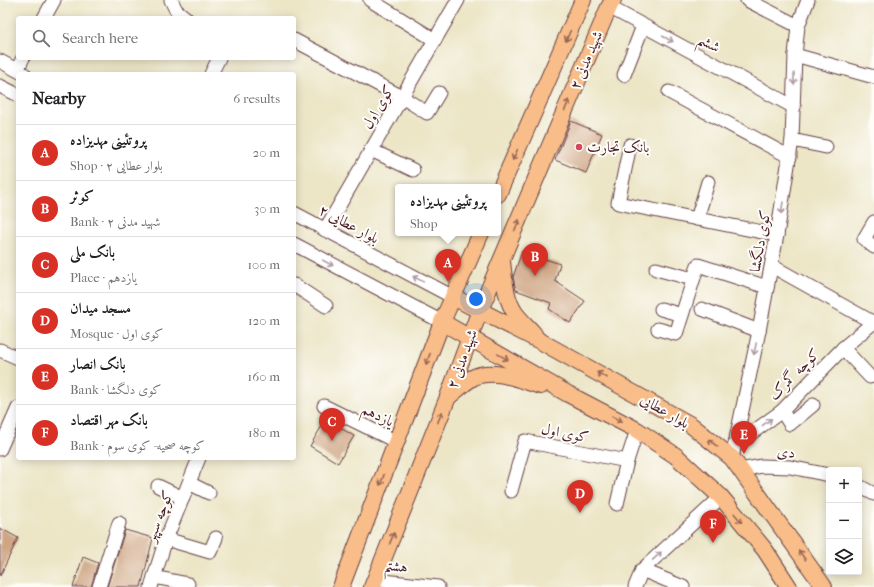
<!DOCTYPE html>
<html lang="en">
<head>
<meta charset="utf-8">
<style>
	body { margin:0; font-family:"IM FELL French Canon",Amiri,serif; background:#f6f6f6; color:#202124 }
	.controls { position:absolute; right:12px; bottom:12px; display:grid; overflow:hidden; border-radius:4px; box-shadow:0 2px 10px #0003 }
	.controls button { width:36px; height:36px; display:grid; place-items:center; padding:0; border:0; border-bottom:1px solid #e0e0e0; background:#fff; color:#202124; font:20px sans-serif }
	.you { position:absolute; left:476px; top:299px; width:14px; height:14px; margin:-10px; border:3px solid #fff; border-radius:50%; background:#1a73e8; box-shadow:0 0 0 6px #1a73e833 }
	.badge { display:grid; place-items:center; width:26px; height:26px; border-radius:50%; background:#d93025; color:#fff; font-size:13px; font-weight:700 }
	.pin { position:absolute; translate:-50% -33px; filter:drop-shadow(0 1px 2px #0008) }
	.pin::after { content:''; position:absolute; top:21px; width:14px; height:12px; background:inherit; clip-path:polygon(0 0,100% 0,50% 100%) }
	.popup { position:absolute; left:395px; top:184px; width:106px; height:52px; box-sizing:border-box; display:grid; place-content:center; border-radius:4px; background:#fff; filter:drop-shadow(0 1px 3px #0005); font-size:13px; white-space:nowrap; color:#757577 }
	.popup b { font-size:15px; color:#202124 }
	.popup::after { content:''; position:absolute; left:50%; top:100%; margin-left:-8px; border:8px solid transparent; border-top-color:#fff }
	.list { margin:0; padding:0; list-style:none }
	h2 { display:flex; justify-content:space-between; align-items:center; height:52px; margin:0; padding:0 16px; font-size:17px }
	h2 small { font-size:13px; font-weight:400; color:#757577 }
	.list li { display:grid; grid-template-columns:26px 1fr auto; gap:12px; align-items:center; box-sizing:border-box; height:56px; padding:0 16px; border-top:1px solid #e0e0e0 }
	.list b { display:block; font-size:15px; white-space:nowrap }
	.list p { margin:0; font-size:13px; white-space:nowrap; color:#757577 }
	.list em { font-size:13px; font-style:normal; color:#757577 }
	.icon { flex:none; width:22px; height:22px; fill:none; stroke:currentColor; stroke-width:2; stroke-linecap:round; stroke-linejoin:round }
	.map { position:relative; flex:none; width:874px; height:587px; overflow:hidden }
	.search { position:absolute; background:#fff; box-shadow:0 2px 10px #0003; left:16px; top:16px; width:280px; height:44px; display:flex; align-items:center; gap:10px; box-sizing:border-box; padding:0 14px; border-radius:4px; color:#757577; font-size:15px }
	.panel { position:absolute; background:#fff; box-shadow:0 2px 10px #0003; left:16px; top:72px; width:280px; height:388px; border-radius:4px }
	.map>svg:first-child { display:block }
</style>
</head>
<body>
<div class="map">
<svg width="874" height="587" viewBox="0 0 874 587">
	<rect width="100%" height="100%" fill="#fdfcf7"/>
	<filter id="ink" filterUnits="userSpaceOnUse"><feTurbulence type="fractalNoise" baseFrequency=".025" numOctaves="2"/><feDisplacementMap in="SourceGraphic" scale="8" xChannelSelector="R" yChannelSelector="G"/><feConvolveMatrix kernelMatrix="1 2 1 2 8 2 1 2 1" color-interpolation-filters="sRGB"/></filter>
	<filter id="wash" filterUnits="userSpaceOnUse"><feTurbulence type="fractalNoise" baseFrequency=".012" numOctaves="4" result="noise"/><feDisplacementMap in="SourceGraphic" scale="16" xChannelSelector="R" yChannelSelector="G"/><feGaussianBlur stdDeviation="0.9" result="paint"/><feColorMatrix in="noise" values="0 0 0 0 0 0 0 0 0 0 0 0 0 0 0 0 0 1.4 0 .05"/><feComposite in="paint" operator="in"/></filter>
	<g filter="url(#wash)">
		<rect width="100%" height="100%" fill="#ece5c6"/>
		<g id="blocks">
			<g fill="#cfa584">
				<path d="M571,121L602,134L586,173L555,160Z"/>
				<path d="M522,251L560,264L555,281L585,301L570,323L549,309L551,303L516,290L513,277Z"/>
				<path d="M326,419L354,436L338,463L310,446Z"/>
				<path d="M0,528L18,538L0,576Z"/>
				<path d="M125,530L153,538L141,587H107Z"/>
				<path d="M83,557L98,563L91,587H73Z"/>
			</g>
		</g>
	</g>
	<g filter="url(#ink)">
		<use href="#blocks" fill-opacity="0" stroke="#623d42" stroke-width="1"/>
		<g fill="none" stroke-linecap="round" stroke-linejoin="round">
			<defs>
				<g id="minor">
					<path d="M171,0L176,10L186,18"/>
					<path d="M370,0L435,40"/>
					<path d="M747,0L798,26"/>
					<path d="M609,7L794,107"/>
					<path d="M44,18L54,0"/>
					<path d="M294,40L402,97L427,113L439,93"/>
					<path d="M795,55L874,77"/>
					<path d="M0,61L24,74"/>
					<path d="M17,70L23,58"/>
					<path d="M211,74L219,58"/>
					<path d="M624,75L643,26"/>
					<path d="M0,86L18,95"/>
					<path d="M669,92L790,157"/>
					<path d="M792,140L826,147"/>
					<path d="M630,145L618,203L777,235"/>
					<path d="M371,150L413,170"/>
					<path d="M294,213L453,297"/>
					<path d="M697,219L708,182"/>
					<path d="M874,222L864,239L874,247"/>
					<path d="M325,230L458,0"/>
					<path d="M294,244L442,322"/>
					<path d="M772,266L874,323"/>
					<path d="M656,269L693,279"/>
					<path d="M294,285L326,306"/>
					<path d="M661,309L682,315"/>
					<path d="M702,309L759,331"/>
					<path d="M658,329L676,334L698,265L767,287"/>
					<path d="M843,348L870,377"/>
					<path d="M0,350L18,358"/>
					<path d="M324,406L397,442"/>
					<path d="M782,411L790,424L813,405"/>
					<path d="M735,445L782,411L843,348L874,322"/>
					<path d="M0,449L18,408"/>
					<path d="M732,458L759,331L777,235L792,140L795,55L798,26L808,0"/>
					<path d="M740,470L762,466L790,467L829,475"/>
					<path d="M189,483L209,493"/>
					<path d="M158,486L183,498"/>
					<path d="M859,486L874,494"/>
					<path d="M511,491L525,441L627,461"/>
					<path d="M617,504L627,461L637,430"/>
					<path d="M166,539L210,552L216,538"/>
					<path d="M642,570L683,587"/>
					<path d="M154,577L188,584"/>
					<path d="M375,580L438,587"/>
					<path d="M99,587L119,523"/>
					<path d="M151,587L166,539L199,458"/>
					<path d="M635,587L642,570L721,497"/>
				</g>
				<g id="major">
					<path d="M498,194L583,0"/>
					<path d="M502,261C504,278 505,298 515,313C520,320 528,327 534,334"/>
					<path d="M453,297L540,341L691,425L732,458L824,587"/>
					<path d="M442,322L568,394L637,430L676,456L721,497L765,550L789,587"/>
					<path d="M448,397C456,391 464,383 472,378C493,367 520,380 541,386"/>
					<path d="M341,587L442,322L481,233"/>
					<path d="M372,587L448,397L480,310L609,7L613,0"/>
				</g>
			</defs>
			<use href="#minor" stroke="#623d42" stroke-width="15"/>
			<use href="#major" stroke="#623d42" stroke-width="18"/>
			<use href="#minor" stroke="#fff" stroke-width="13"/>
			<use href="#major" stroke="#f8bd88" stroke-width="16"/>
		</g>
		<defs><path id="oneway-shaft" d="M-6 0H5M1.5-3L5.5 0L1.5 3" fill="none" stroke-width="1.6" stroke-linecap="round" stroke-linejoin="round"/></defs>
		<g stroke="#986655">
			<use href="#oneway-shaft" transform="translate(568 36) rotate(114)"/>
			<use href="#oneway-shaft" transform="translate(567 105) rotate(-67)"/>
			<use href="#oneway-shaft" transform="translate(515 155) rotate(114)"/>
			<use href="#oneway-shaft" transform="translate(517 225) rotate(-67)"/>
			<use href="#oneway-shaft" transform="translate(503 357) rotate(29)"/>
			<use href="#oneway-shaft" transform="translate(428 359) rotate(111)"/>
			<use href="#oneway-shaft" transform="translate(602 375) rotate(-151)"/>
			<use href="#oneway-shaft" transform="translate(440 417) rotate(-68)"/>
			<use href="#oneway-shaft" transform="translate(617 419) rotate(28)"/>
			<use href="#oneway-shaft" transform="translate(713 443) rotate(-141)"/>
			<use href="#oneway-shaft" transform="translate(382 480) rotate(111)"/>
			<use href="#oneway-shaft" transform="translate(738 518) rotate(50)"/>
			<use href="#oneway-shaft" transform="translate(392 538) rotate(-68)"/>
			<use href="#oneway-shaft" transform="translate(802 555) rotate(-126)"/>
		</g>
		<g stroke="#ae9aa0">
			<use href="#oneway-shaft" transform="translate(668 39) rotate(28)"/>
			<use href="#oneway-shaft" transform="translate(794 79) rotate(91)"/>
			<use href="#oneway-shaft" transform="translate(782 208) rotate(99)"/>
			<use href="#oneway-shaft" transform="translate(328 263) rotate(28)"/>
			<use href="#oneway-shaft" transform="translate(418 279) rotate(-152)"/>
			<use href="#oneway-shaft" transform="translate(755 349) rotate(102)"/>
			<use href="#oneway-shaft" transform="translate(767 422) rotate(-37)"/>
			<use href="#oneway-shaft" transform="translate(657 556) rotate(-43)"/>
		</g>
	</g>
	<circle fill="#d1495b" stroke="#fdfcf7" stroke-width="1.5" cx="579" cy="147" r="4"/>
	<g text-anchor="middle" stroke-width="4" stroke-linejoin="round" paint-order="stroke">
		<g font-size="15" fill="#4a1f2b" stroke="#fdfcf7">
			<text transform="translate(709 43) rotate(28)" y="5">ششم</text>
			<text transform="translate(586 60) rotate(-67)" y="5">شهید مدنی ۲</text>
			<text transform="translate(378 107) rotate(-60)" y="5">کوی اول</text>
			<text transform="translate(349 224) rotate(28)" y="5">بلوار عطایی ۲</text>
			<text transform="translate(760 241) rotate(-80)" y="5">کوی دلگشا</text>
			<text transform="translate(462 359) rotate(-70)" y="5">شهید مدنی ۲</text>
			<text transform="translate(794 374) rotate(-45)" y="5">کوچه گمرک</text>
			<text transform="translate(665 411) rotate(30)" y="5">بلوار عطایی</text>
			<text transform="translate(378 415) rotate(26)" y="5">یازدهم</text>
			<text transform="translate(565 433) rotate(11)" y="5">کوی اول</text>
			<text transform="translate(786 452) rotate(5)" y="5">دی</text>
			<text transform="translate(159 516) rotate(-69)" y="5">کوچه سپهر</text>
			<text transform="translate(396 566) rotate(6)" y="5">هشتم</text>
		</g>
		<g font-size="15" fill="#4a1f2b" stroke="#fdfcf7" text-anchor="start">
			<text x="587" y="152">بانک تجارت</text>
		</g>
	</g>
</svg>
<div class="controls">
<button>+</button>
<button>−</button>
<button><svg class="icon" aria-label="layers" viewBox="0 0 24 24"><path d="M12 4l9 5-9 5-9-5zM3 14l9 5 9-5"/></svg></button>
</div>
<div class="you"></div>
<div class="pin badge" style="left:448px;top:282px">A</div>
<div class="popup"><b>پروتئينی مهديزاده</b>Shop</div>
<div class="pin badge" style="left:535px;top:276px">B</div>
<div class="pin badge" style="left:332px;top:441px">C</div>
<div class="pin badge" style="left:580px;top:513px">D</div>
<div class="pin badge" style="left:744px;top:454px">E</div>
<div class="pin badge" style="left:713px;top:543px">F</div>
<div class="search"><svg class="icon" aria-label="search" viewBox="0 0 24 24"><circle cx="10" cy="10" r="6"/><path d="M15 15l6 6"/></svg>Search here</div>
<section class="panel">
<h2>Nearby<small>6 results</small></h2>
<ul class="list">
<li><span class="badge">A</span><div><b>پروتئينی مهديزاده</b><p>Shop · بلوار عطایی ۲</p></div><em>20 m</em></li>
<li><span class="badge">B</span><div><b>کوثر</b><p>Bank · شهید مدنی ۲</p></div><em>30 m</em></li>
<li><span class="badge">C</span><div><b>بانک ملی</b><p>Place · یازدهم</p></div><em>100 m</em></li>
<li><span class="badge">D</span><div><b>مسجد میدان</b><p>Mosque · کوی اول</p></div><em>120 m</em></li>
<li><span class="badge">E</span><div><b>بانک انصار</b><p>Bank · کوی دلگشا</p></div><em>160 m</em></li>
<li><span class="badge">F</span><div><b>بانک مهر اقتصاد</b><p>Bank · کوچه صحیه- کوی سوم</p></div><em>180 m</em></li>
</ul>
</section>
</div>
</body>
</html>
